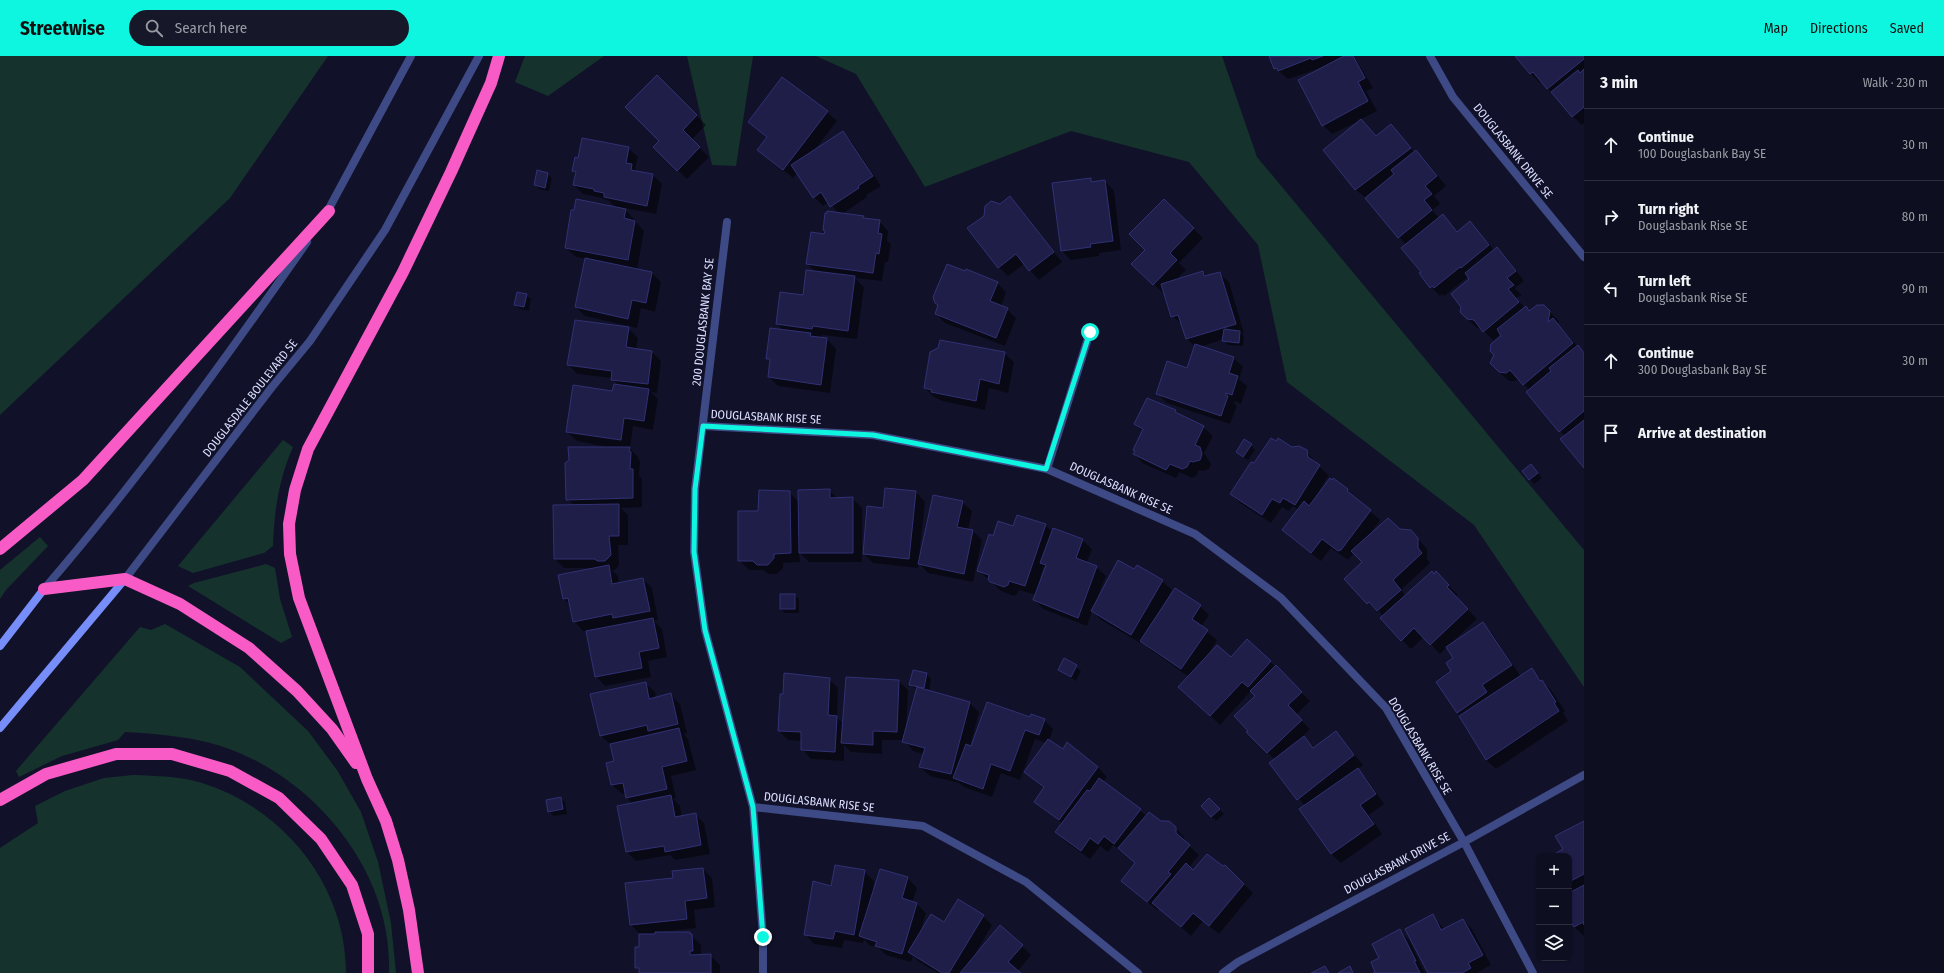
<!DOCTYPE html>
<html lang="en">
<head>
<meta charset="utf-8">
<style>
	body { margin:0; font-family:"Fira Sans Condensed",sans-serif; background:#161728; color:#f1f3f6 }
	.controls { position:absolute; right:12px; bottom:12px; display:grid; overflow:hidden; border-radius:8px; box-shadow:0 1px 3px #0004 }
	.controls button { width:36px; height:36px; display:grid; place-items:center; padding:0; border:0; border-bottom:1px solid #2d2e3d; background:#0d0e1f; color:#f1f3f6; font:20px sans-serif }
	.stop { position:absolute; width:12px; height:12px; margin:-9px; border:3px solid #0ef6df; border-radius:50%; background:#fff }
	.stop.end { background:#0ef6df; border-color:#fff; box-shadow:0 1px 4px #0008 }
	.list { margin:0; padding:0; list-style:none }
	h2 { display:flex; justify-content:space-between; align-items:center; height:52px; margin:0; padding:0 16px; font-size:17px }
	h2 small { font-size:13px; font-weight:400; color:#9a9ca4 }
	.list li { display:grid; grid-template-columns:26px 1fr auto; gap:12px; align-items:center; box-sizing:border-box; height:72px; padding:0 16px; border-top:1px solid #2d2e3d }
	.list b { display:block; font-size:15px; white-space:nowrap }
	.list p { margin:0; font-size:13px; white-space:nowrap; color:#9a9ca4 }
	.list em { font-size:13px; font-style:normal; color:#9a9ca4 }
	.icon { flex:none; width:22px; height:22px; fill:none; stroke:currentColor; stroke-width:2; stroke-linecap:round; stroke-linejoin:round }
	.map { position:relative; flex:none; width:1584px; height:917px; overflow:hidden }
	header { display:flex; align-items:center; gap:24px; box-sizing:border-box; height:56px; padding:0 20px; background:#0ef6df; color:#111 }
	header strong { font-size:19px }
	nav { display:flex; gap:22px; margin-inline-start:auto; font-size:14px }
	.search { width:280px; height:36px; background:#161728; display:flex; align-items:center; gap:10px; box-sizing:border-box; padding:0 14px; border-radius:22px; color:#9a9ca4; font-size:15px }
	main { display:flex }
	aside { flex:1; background:#0d0e1f }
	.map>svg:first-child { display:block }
</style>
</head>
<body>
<header>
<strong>Streetwise</strong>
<div class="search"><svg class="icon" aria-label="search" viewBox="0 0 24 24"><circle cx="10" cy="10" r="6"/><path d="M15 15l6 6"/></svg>Search here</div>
<nav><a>Map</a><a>Directions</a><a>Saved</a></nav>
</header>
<main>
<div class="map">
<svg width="1584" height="917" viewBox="0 0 1584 917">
	<rect width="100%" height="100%" fill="#111229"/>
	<g fill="#15332c">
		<path d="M0,0H328L230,142L0,359Z"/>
		<path d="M525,0H604L548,40L515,26Z"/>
		<path d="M687,0H753L736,110L712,109Z"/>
		<path d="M816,0H1222L1257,101L1584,494V631L1474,469L1287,326L1258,189L1189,106L1071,75L925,131L856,18Z"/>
		<path d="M283,384L293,391C279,423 274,455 273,490L264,497L193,517L178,510Z"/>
		<path d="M40,481L48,490L6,534L0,543V514Z"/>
		<path d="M266,508L275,512L280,543L292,581L281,587L188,530L194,527Z"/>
		<path d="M165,568L240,611L308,675L337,714L361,756L378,806L391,867L396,917H389C393,819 320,728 232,694C199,681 160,678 125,676L118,684L62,700L19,721L16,715L140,571L151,574Z"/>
		<path d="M133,719C156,720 181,720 202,727C285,753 346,830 346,917H0V792L38,767L35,750L65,735L104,722Z"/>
	</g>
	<g fill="#0007" fill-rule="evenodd">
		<path d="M1270,0H1354L1373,32L1366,35L1377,55L1361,63L1377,81L1391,69L1414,96L1416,95L1425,104L1446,130L1434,140L1440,148L1432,154L1439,162L1443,160L1458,176L1470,167L1494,194L1497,192L1506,201L1524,225L1515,232L1522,239L1516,242L1525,252L1529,256L1544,250L1559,265L1558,269L1584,297V411L1565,381L1529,334L1519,323L1515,325H1509L1499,316L1502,280L1501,278L1493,284L1482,273L1477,272L1467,263L1470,223L1469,220L1444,240L1442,238L1440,240L1431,231L1406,189L1366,142L1356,134L1324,94L1361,64L1332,78L1323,69L1321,12L1288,23L1275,12Z"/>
		<path d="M1517,0H1584V67L1582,69L1572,60L1542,25L1540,27L1531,18Z"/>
		<path d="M657,20L706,69L691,84L709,101L687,123L654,91L660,85Z"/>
		<path d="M827,56L837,65L813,96L843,76L852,86L881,130L866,139L867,141L842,158L863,161L866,164L879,165L888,175L887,185L891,188L888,206H885L882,225L855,222L864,231L857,283L822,279L821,283H827L836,293L830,337L778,330L769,321L771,306L767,302L784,275L777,268L803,240L816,216L807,208L825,179L824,174L839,158L829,146L823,150L814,141L798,116L793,122L758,94L768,82L749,66Z"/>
		<path d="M628,92L638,101L635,112L639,117L653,119L662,128L656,158L624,152L644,175L637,214L652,217L661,226L655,256L641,252L637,272L585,260L576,251L586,203L576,201L566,192L616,152L609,145L602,142L583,138L574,129L576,118L573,115Z"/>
		<path d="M547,118L552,122L549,135L539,133L535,129Z"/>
		<path d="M1090,123L1094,127L1105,125L1114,135L1121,194L1099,197V200L1071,204L1062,195Z"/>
		<path d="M1010,141L1062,206L1039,224L1024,208L1008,220L999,211L1000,149Z"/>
		<path d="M1164,144L1203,182L1179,207L1186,214L1175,225L1203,216L1207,220L1219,217L1229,226L1244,277L1242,278L1244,280L1243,290L1228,289L1224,283L1200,291L1234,302L1243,311L1239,323L1247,330L1241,348L1235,345L1234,347L1237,350L1230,368L1167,347L1157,337L1187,314L1195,291L1187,283L1183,269L1172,260L1164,236L1163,237L1133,208L1146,194Z"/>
		<path d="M997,227L1006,236L1001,251L1007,253L1016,262L1005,290L945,267L936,258L939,250Z"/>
		<path d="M526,239L531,243L529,255L520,253L515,249Z"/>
		<path d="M628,272L638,282L636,294L652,296L661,305L657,337L651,336L658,343L653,374L633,370L630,393L638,401L640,406L639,420L642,423V451L621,452L628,459V489H618L619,509L615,514H612L618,520L619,527L643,523L652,532L658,564L654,565L662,573L667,601L648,605L651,621L605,630L596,621L621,569L620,568L583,575L574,565L571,550L564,543L595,512H564L555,503L574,449L567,443L612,392L577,385L567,376L613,336L618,329L612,322L577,318L568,308Z"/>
		<path d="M1004,297L1014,306L1008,337L989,332L985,354L942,345L934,341L925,332Z"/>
		<path d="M1175,355L1180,360L1203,371L1213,380L1204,397L1211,408L1209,413L1203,415L1199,414L1196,420L1192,422L1179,416L1176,422L1144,408L1134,398L1143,375L1135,368Z"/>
		<path d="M1251,389L1255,394L1248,404L1241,400Z"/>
		<path d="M1292,392L1306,395L1315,405L1316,408L1329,419L1316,440H1318L1334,423L1380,464L1368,481L1399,474L1411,475L1427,493V503L1430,507L1401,534L1406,540L1434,519L1445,526L1458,539L1456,541L1477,563L1450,588L1483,568L1492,577L1521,621L1531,614L1551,634L1565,655L1563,657L1568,665L1496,713L1486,704L1457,656L1452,615L1454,602L1447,591L1440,598L1424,581L1411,593L1402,584L1383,560L1379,555L1377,556L1346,523L1363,506L1354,497L1348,504L1331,492L1321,505L1292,483L1283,474L1298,454L1293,450L1289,455L1282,451L1271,467L1240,447L1231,438L1254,409Z"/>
		<path d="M1535,414L1542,422L1534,428L1524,415Z"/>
		<path d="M829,434L838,443L852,442L862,452V506H809L799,496L800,506L783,507V512L777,518H768L763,514H749L739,504L759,456L789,436L799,446Z"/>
		<path d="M916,436L925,446L919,501L962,446L972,455L968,474L973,475L982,484L973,526L928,517L919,507L918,512L873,507L864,498L884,453Z"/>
		<path d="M1045,469L1053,476L1082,484L1092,493L1087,506L1096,511L1106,520L1097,542L1135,514L1162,525L1172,534L1168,541L1169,542L1175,533L1200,550L1209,559L1201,571L1217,584L1205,604L1231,603L1248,585L1276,611L1310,645L1296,659L1310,673L1303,680L1315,692L1336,676L1363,709L1358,713L1367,723L1384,748L1369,759L1382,778L1341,807L1331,798L1301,754L1305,750L1270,708L1275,704L1247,676L1249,675L1257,640L1251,635L1220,669L1189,640V621L1151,594L1142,585L1140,587L1101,564L1092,555L1087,570L1043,553L1034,544L1036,539L1019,534L1017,538L1014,540L1001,535L978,514L994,481L1014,471ZM1044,510L1046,512L1042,523L1040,522Z"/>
		<path d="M795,539L799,544V557H785L781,553Z"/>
		<path d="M1064,604L1081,615L1076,625L1059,614Z"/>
		<path d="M913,615L927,618L931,623L929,635L970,647L979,656L970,691H972L1031,662L1044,664L1053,673L1049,685L1063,695L1098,711L1107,721L1103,726L1147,760L1175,771L1184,781L1185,786L1199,799L1189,811L1194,815L1223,812L1225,810L1253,837L1219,878L1203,865L1191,880L1159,852L1157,854L1122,825L1136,808L1123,796L1113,789L1108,796L1100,790L1090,803L1066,786L1057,776L1063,768L1035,745L1045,733L1025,716L1046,687L1035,683L1020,724L1001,717L992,741L964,731L959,727L930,720L920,711L924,698L913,695L904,684H882V698L851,696L844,689V705L811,703L802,693V685L788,684L779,675L785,618L829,623L838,632L837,662L844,668L899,625L908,634L906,671L917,634L910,629Z"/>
		<path d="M645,627L655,636L656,642L671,639L680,648L687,677L684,678L688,683L696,714L671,720L676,742H673L680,750L682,761L695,758L704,767L710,798L675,804L670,799L636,805L627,796L618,750L633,748L627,742L626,737L622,738L612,729L615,706L611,689L601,680Z"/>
		<path d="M560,742L565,746L567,758L554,760L549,756L547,744Z"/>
		<path d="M1209,743L1224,758L1216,765L1202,750Z"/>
		<path d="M1584,766V880L1574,871L1569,861V800H1553L1564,794Z"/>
		<path d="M703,813L712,822L715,851L694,854L696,872L653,877L654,878L689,877L701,889V900L710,899L720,909V917H640L636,911L641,879L631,869L626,828L674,822Z"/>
		<path d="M880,814L908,822L917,832L912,847L917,848L926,857L920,877L944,867L983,860L992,869L974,900L1022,890L1031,899L1018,915L1020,917H938L919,906L913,900L911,906L886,899L879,892L869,889L864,883L863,887L844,884L842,892L814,888L805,878L832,831L864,815L874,825L873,839Z"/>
		<path d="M1433,860L1444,873L1463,864L1472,873L1491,909L1477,917H1429Z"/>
		<path d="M1400,875L1409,884L1425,917H1375L1380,903Z"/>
	</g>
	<g fill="#1e1e49" stroke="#313175">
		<path d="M1269,0H1323L1312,4L1311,2L1278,15L1277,12L1274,13Z"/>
		<path d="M1344,0H1353L1365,22L1358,26L1368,45L1322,70L1298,24Z"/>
		<path d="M1515,0H1584V3L1547,33L1533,16L1530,18Z"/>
		<path d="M1584,13V51L1572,61L1551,36L1578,14L1580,17Z"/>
		<path d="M657,19L697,59L683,74L700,91L677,115L653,91L659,85L625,51Z"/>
		<path d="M782,21L828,55L783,114L757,94L767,81L748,66Z"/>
		<path d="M1361,63L1376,80L1391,68L1411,92L1355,134L1323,94Z"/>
		<path d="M843,75L873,120L858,130L859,132L830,151L821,136L813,142L791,109Z"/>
		<path d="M582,82L629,91L626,107L632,108L631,114L653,118L647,150L604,141V137L594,135V133L573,129L576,116L572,115L575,101L578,102Z"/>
		<path d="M1416,94L1437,120L1425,130L1432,138L1424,144L1432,154L1398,182L1365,142L1394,118L1391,114Z"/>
		<path d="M537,114L548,117L545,132L534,129Z"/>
		<path d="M1091,122V126L1105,124L1113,185L1090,188L1091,191L1061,195L1052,127Z"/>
		<path d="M1010,140L1054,196L1029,215L1016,198L998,212L967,172L984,160L985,150L991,145L1000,148Z"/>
		<path d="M576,143L626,153L624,162L635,165L628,204L565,192L571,154H574Z"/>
		<path d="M1164,143L1194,172L1170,197L1177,204L1153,229L1131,208L1145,194L1129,178Z"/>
		<path d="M827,155L864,160L863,162L880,164L878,177L882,178L879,198L876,197L873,217L806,208L811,176L824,178L825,175L823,174L825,157H827Z"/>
		<path d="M1443,158L1457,176L1470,165L1489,189L1461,212L1460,211L1434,232L1432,230L1430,232L1419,217L1421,216L1401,192Z"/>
		<path d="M1497,191L1516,215L1507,222L1514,229L1508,233L1519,246L1483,276L1474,264L1467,263L1460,256L1461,251L1451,238L1469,223L1465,217Z"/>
		<path d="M585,202L652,216L646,247L632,244L628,263L575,251Z"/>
		<path d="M947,208L965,215L966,213L998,226L990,245L1008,252L996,282L935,258L938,249L935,247L933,241Z"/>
		<path d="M806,214L855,220L848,275L813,270L812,273L776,268L780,236L803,239Z"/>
		<path d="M1203,215L1204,220L1220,216L1236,268L1186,283L1178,259L1171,261L1161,228Z"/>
		<path d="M517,236L527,238L524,251L514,249Z"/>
		<path d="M1537,249H1544L1550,255L1548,266L1553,262L1573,287L1523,329L1510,314L1506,317L1499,316L1490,307L1494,299L1490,295L1491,288L1501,280L1497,273L1526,250L1529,255Z"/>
		<path d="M575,264L629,271L626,291L652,295L648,328L611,324L612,315L567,309Z"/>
		<path d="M770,272L811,277L810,280L827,282L821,329L768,321L770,303H766Z"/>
		<path d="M1224,273L1240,275L1239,287L1222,285Z"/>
		<path d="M940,284L1005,296L999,328L980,323L976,345L931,336L932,334L924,332L930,296L938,292Z"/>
		<path d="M1195,288L1234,301L1229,317L1238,320L1232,339L1226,337L1225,338L1228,340L1221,360L1156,338L1167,305L1187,312Z"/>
		<path d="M1578,289L1584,297V355L1559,376L1526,336L1551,315L1549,312Z"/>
		<path d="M614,328L649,333L644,365L624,362L621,384L566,376L573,329L612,335Z"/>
		<path d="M1147,342L1176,354L1175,356L1204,370L1195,389L1200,391L1202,398L1200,404L1193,406L1190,405L1187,411L1182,413L1170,408L1166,414L1133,398L1135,395L1133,394L1143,373L1134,368Z"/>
		<path d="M1584,364V412L1560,383Z"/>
		<path d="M1271,382L1276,385L1278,382L1292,391L1299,390L1307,394L1308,401L1320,409L1295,449L1283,442L1280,447L1272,443L1262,459L1230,438L1251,406L1254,407Z"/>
		<path d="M1244,383L1252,388L1243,401L1236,396Z"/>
		<path d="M568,391H630L629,395L631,396L630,413H633V442L566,444L565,407L569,404Z"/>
		<path d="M1531,408L1538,417L1529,424L1522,415Z"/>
		<path d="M1330,422L1332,424L1333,422L1348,433L1347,435L1371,454L1341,494L1338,495L1322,483L1311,497L1282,474L1304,445L1309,450Z"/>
		<path d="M885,432L916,435L909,503L863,498L867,450L883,452Z"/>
		<path d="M830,433V442L853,441V497H799L798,434Z"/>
		<path d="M759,434L790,435L791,497L774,498V502L768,509H757L753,505H738V455H758Z"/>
		<path d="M933,439L963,445L957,471L973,474L964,518L918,508Z"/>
		<path d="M619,448V480H609L611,499L605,505H597L595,503H554L553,449Z"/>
		<path d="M1017,459L1046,468L1025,530L1009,525L1008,529L1004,531L990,526L988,523L989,519L977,515L989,478L993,480L998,465L1013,470Z"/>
		<path d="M1388,462L1400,473L1411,474L1418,482V492L1422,497L1393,524L1401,534L1377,555L1369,546L1367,548L1344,523L1362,506L1351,495Z"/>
		<path d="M1053,472L1083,483L1076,502L1097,510L1078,562L1033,544L1046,509L1040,507Z"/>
		<path d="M1118,504L1134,513L1137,509L1163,524L1131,579L1091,555Z"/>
		<path d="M609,509L612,528L643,522L650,555L613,562L612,558L573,566L568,542L563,543L558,519Z"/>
		<path d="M1432,515L1434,518L1436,515L1449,529L1447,531L1468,553L1430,589L1414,572L1401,585L1380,562Z"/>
		<path d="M1175,532L1201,549L1192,563L1208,574L1181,613L1140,585Z"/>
		<rect x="780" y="538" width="15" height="15"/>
		<path d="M653,562L659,592L639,596L642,612L595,621L586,575Z"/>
		<path d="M1483,566L1512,609L1482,629L1487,636L1457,657L1436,626L1451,615L1446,607L1453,602L1446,591Z"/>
		<path d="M1247,583L1271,605L1248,631L1242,626L1210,660L1178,631L1217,589L1231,601Z"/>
		<path d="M1064,602L1077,609L1071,621L1058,614Z"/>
		<path d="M1276,609L1302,636L1288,649L1302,664L1267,697L1246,676L1248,675L1234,660L1255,640L1250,635Z"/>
		<path d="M1532,612L1540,625L1542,624L1556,646L1554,647L1559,655L1486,704L1459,660Z"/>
		<path d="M913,614L927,617L924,632L909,629Z"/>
		<path d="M784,617L830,622L828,659L837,660L835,696L801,694V676L778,675L780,638H783Z"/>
		<path d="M846,621L899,624L897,676L873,675V689L841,687Z"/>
		<path d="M646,626L649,643L671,637L678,668L648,675L647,669L600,680L590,638Z"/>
		<path d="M917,631L970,646L951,718L919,711L925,692L902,686Z"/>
		<path d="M987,646L1030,661L1031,658L1045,663L1039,679L1025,674L1010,715L991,708L983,733L953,722L966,688L971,690Z"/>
		<path d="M679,672L687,705L662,711L667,733L626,742L623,727L611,729L606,707L614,705L610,688Z"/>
		<path d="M1336,675L1354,699L1297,744L1269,707L1304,680L1313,692Z"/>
		<path d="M1048,683L1063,693L1067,686L1098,711L1059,764L1034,746L1044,731L1024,716Z"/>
		<path d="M1358,712L1376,738L1360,749L1374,768L1331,798L1299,753Z"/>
		<path d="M1099,722L1141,753L1114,788L1104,780L1098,788L1090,782L1081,795L1055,776L1087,734L1090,735Z"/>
		<path d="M671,739L675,761L696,757L701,789L665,796L664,790L626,796L617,750Z"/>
		<path d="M561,741L563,753L548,756L546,744Z"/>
		<path d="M1209,742L1220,753L1211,761L1201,750Z"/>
		<path d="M1149,756L1161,765H1169L1176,771V777L1190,789L1168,816L1171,818L1147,846L1121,825L1135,807L1118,792Z"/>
		<path d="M1584,765V818L1569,826V800H1551L1563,793L1555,780Z"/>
		<path d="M1207,798L1223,810L1225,809L1244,828L1209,870L1193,857L1181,871L1152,847L1186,807L1193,814Z"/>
		<path d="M835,809L865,814L854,879L835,875L833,883L804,879L813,825L831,830Z"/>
		<path d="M703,812L707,842L685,845L687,863L630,869L625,827L673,822L672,815Z"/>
		<path d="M880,813L908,821L902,842L917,847L902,898L875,890L877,886L859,880Z"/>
		<path d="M1584,829V869L1583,866L1574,871L1569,863V837Z"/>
		<path d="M958,843L984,859L949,917H942L908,896L931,858L944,866Z"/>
		<path d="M1433,858L1441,874L1463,863L1483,899L1468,907L1471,912L1462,917H1428L1405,873Z"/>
		<path d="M1000,869L1023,889L1008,906L1021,917H960Z"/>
		<path d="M1400,873L1416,905H1414L1420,917H1373L1375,916L1371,906L1379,902L1372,888Z"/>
		<path d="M655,876H690V878H692L693,895H690V899L711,898V917H639V912H635V891H639V878H655Z"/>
		<path d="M1325,910L1329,917H1311Z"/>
		<path d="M1350,910L1353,917H1338Z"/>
	</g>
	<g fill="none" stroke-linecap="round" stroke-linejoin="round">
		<g stroke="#3e4a86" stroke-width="8">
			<path d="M1430,0L1453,41L1584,201"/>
			<path d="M727,166L695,433L694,496L705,574L753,751L763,881V917"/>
			<path d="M703,370L873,379L1047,413L1195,478L1281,542L1386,652L1464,786L1533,917"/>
			<path d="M1047,413L1090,276"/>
			<path d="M753,751L923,770L1026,826L1138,917"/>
			<path d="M1223,917L1238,906L1464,786L1584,719"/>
		</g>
		<g stroke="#3e4a86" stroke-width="8">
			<path d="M326,158L411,0"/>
			<path d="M125,523L272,331L310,285L385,174L479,0"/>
			<path d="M44,533C139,423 224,305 307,186"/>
		</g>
		<g stroke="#768dfa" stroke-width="8">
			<path d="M0,590L44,533"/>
			<path d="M0,672L125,523"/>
		</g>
		<g stroke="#f95bc6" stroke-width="12">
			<path d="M0,493L83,424L329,155"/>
			<path d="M44,533L125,523L180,548L249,592L297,635L332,673L356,707"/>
			<path d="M0,744L46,718L116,698H172L230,715L279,742L321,783L352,829L368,878V917"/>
			<path d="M418,917L409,854L398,804L386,765L367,723L299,542L290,498L289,468L295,434L308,393L403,216L451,116L491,27L499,0"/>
		</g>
	</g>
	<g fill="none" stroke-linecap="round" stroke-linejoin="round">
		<path stroke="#0ef6df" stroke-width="5" d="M763,881L753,751L705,574L694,496L695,433L703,370L873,379L1046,413L1090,276"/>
	</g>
	<g text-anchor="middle" stroke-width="3.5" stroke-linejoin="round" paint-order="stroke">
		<g font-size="12" fill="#dbdefe" stroke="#111229">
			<text transform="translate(1513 95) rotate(51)" y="4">DOUGLASBANK DRIVE SE</text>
			<text transform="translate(703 266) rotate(-84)" y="4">200 DOUGLASBANK BAY SE</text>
			<text transform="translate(250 342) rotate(-52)" y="4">DOUGLASDALE BOULEVARD SE</text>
			<text transform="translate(766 361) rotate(3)" y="4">DOUGLASBANK RISE SE</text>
			<text transform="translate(1121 432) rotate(24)" y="4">DOUGLASBANK RISE SE</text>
			<text transform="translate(1420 690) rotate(59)" y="4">DOUGLASBANK RISE SE</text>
			<text transform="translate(819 746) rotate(6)" y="4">DOUGLASBANK RISE SE</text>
			<text transform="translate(1397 807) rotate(-28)" y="4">DOUGLASBANK DRIVE SE</text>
		</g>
	</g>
</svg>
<div class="controls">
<button>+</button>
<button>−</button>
<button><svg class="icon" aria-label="layers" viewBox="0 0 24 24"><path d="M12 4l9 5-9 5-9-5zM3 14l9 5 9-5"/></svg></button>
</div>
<div class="stop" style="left:1090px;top:276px"></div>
<div class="stop end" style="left:763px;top:881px"></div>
</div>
<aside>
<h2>3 min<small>Walk · 230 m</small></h2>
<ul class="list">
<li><svg class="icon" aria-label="ahead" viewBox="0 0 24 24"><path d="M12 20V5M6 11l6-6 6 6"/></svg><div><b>Continue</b><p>100 Douglasbank Bay SE</p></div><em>30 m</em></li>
<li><svg class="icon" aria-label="right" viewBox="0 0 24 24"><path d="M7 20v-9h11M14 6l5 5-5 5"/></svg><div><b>Turn right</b><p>Douglasbank Rise SE</p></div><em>80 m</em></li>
<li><svg class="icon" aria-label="left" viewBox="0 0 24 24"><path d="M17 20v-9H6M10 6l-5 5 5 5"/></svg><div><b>Turn left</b><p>Douglasbank Rise SE</p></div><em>90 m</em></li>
<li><svg class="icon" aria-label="ahead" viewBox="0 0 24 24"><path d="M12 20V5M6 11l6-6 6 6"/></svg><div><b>Continue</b><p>300 Douglasbank Bay SE</p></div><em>30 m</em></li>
<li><svg class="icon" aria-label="arrive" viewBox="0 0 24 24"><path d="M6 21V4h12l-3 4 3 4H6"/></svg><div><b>Arrive at destination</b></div></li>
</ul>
</aside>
</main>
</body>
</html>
